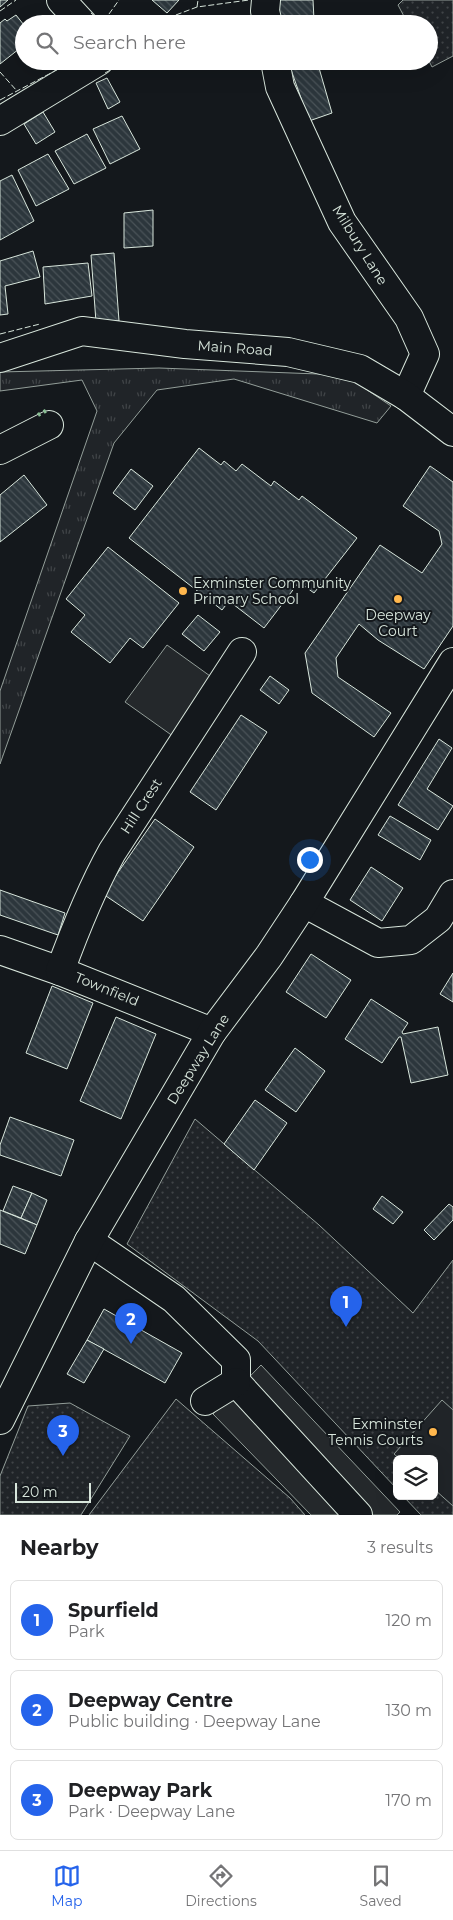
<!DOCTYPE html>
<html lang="en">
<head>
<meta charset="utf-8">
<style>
	body { margin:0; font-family:Montserrat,sans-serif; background:#f6f6f6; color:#202124 }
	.controls { position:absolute; right:15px; bottom:15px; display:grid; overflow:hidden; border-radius:8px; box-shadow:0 5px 20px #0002 }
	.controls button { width:45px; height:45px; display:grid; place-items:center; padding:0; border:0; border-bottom:1px solid #e0e0e0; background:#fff; color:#202124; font:25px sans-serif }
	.scale { position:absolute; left:15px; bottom:12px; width:76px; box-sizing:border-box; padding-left:5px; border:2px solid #d8e6dc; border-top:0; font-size:14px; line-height:18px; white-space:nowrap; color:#d8e6dc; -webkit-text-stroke:4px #14181c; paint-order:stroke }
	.you { position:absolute; left:309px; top:859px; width:18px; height:18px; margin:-12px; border:4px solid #fff; border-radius:50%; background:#1a73e8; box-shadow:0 0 0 8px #1a73e833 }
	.badge { display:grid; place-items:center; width:32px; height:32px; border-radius:50%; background:#2563eb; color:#fff; font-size:16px; font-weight:700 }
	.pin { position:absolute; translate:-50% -41px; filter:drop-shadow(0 1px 2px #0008) }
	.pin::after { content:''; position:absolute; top:26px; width:18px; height:15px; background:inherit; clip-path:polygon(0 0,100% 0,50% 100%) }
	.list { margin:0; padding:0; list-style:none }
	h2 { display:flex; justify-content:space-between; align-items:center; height:65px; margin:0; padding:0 20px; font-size:21px }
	h2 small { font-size:16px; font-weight:400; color:#757577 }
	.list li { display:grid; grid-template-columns:32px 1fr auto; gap:15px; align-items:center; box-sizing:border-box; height:80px; margin:0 10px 10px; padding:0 10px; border:1px solid #e0e0e0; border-radius:8px }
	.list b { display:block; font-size:19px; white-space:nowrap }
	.list p { margin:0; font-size:16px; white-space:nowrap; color:#757577 }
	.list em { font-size:16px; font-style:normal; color:#757577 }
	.icon { flex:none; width:28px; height:28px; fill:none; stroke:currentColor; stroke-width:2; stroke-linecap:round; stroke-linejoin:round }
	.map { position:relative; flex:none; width:453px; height:1515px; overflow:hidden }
	.search { position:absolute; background:#fff; box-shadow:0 5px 20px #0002; left:15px; right:15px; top:15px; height:55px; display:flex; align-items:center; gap:12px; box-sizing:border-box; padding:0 18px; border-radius:28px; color:#757577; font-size:19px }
	.sheet { height:335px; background:#fff }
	nav { display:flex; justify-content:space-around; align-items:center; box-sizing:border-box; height:70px; border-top:1px solid #e0e0e0; background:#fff; font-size:14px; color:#757577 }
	nav a { display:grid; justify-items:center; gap:2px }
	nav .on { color:#2563eb }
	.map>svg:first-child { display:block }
</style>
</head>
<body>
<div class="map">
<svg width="453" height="1515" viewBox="0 0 453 1515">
	<defs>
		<pattern id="grass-tufts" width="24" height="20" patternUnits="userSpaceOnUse" patternTransform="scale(1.25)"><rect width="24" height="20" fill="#202428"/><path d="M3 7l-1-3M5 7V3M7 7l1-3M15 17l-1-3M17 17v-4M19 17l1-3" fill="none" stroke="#404447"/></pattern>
		<pattern id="park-dots" width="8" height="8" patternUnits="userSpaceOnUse" patternTransform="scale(1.25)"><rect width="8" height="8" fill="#202428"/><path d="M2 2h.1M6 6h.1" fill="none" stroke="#404447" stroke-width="1.8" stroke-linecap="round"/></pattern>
		<pattern id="building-back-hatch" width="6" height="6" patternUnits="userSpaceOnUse" patternTransform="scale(1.25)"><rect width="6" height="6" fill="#2c363c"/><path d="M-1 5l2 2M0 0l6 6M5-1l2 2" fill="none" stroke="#4a5358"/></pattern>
	</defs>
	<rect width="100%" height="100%" fill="#14181c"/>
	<path fill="url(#grass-tufts)" stroke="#939e99" d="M159,368L345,375L391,406L377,423L234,379L157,390L114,443L0,764V691L97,411L82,380L0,391V372Z"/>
	<g fill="url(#park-dots)" stroke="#939e99">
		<path d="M403,0H453V56L432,67L429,61V24H408L398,5Z"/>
		<path d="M195,1119L319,1225L413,1313L453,1260V1515H421L403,1496H434V1459H397V1489L258,1341L127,1244Z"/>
		<path d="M176,1399L290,1498L305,1515H89Z"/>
		<path d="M70,1403L130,1436L81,1515H0V1476L28,1406Z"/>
	</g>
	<path fill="#202428" stroke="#939e99" d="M442,1400L453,1410V1506L434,1489V1459H400L394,1454Z"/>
	<g fill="#24282b" stroke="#939e99">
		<path d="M167,645L217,681L177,739L125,702Z"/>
		<path d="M261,1365L400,1512L397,1515H311L213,1414Z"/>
	</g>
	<g fill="url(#building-back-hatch)" stroke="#d8e6dc">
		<path d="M0,0H8L0,7Z"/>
		<path d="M152,0H179L167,13Z"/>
		<path d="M277,0H313L314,20L308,24H279Z"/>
		<path d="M16,15L24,25V45L0,64V23L5,19L7,21Z"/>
		<path d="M228,19L230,24H214Z"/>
		<path d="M288,61H317L332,113L309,121Z"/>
		<path d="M107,78L120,102L108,109L96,83Z"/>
		<path d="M43,112L55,132L36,144L24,124Z"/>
		<path d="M122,116L140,149L110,164L93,129Z"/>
		<path d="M87,134L106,168L74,184L55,151Z"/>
		<path d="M48,154L69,189L36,206L18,170Z"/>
		<path d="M12,175L34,221L0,240V181Z"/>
		<path d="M153,210V246L124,248V213Z"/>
		<path d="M33,251L40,277L5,286L8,314L0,315V261Z"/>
		<path d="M114,253L119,321L96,322L91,255Z"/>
		<path d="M88,263L92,296L45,304L43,267Z"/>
		<path d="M199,448L221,465L224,461L236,471L242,464L271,486L274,481L299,500L302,496L357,538L314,593L299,582L264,628L229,601L222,610L129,538Z"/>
		<path d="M430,466L453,482V626L424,669L378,640L359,624L336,658L338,677L391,713L374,737L312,693L305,653L380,545L422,573L442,544L439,531L403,506Z"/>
		<path d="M131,469L153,486L135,510L113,493Z"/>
		<path d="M24,475L47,505L0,542V495Z"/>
		<path d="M108,547L179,603L143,648L130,638L110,663L71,632L85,615L66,599Z"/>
		<path d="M198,615L220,632L204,651L182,634Z"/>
		<path d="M270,676L289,690L279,704L260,690Z"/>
		<path d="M241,715L267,732L216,810L190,792Z"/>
		<path d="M439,739L452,748L427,789L453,806L438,830L398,805Z"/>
		<path d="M390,816L431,840L420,860L378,835Z"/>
		<path d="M155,819L194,847L143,921L103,894Z"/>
		<path d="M371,867L403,888L382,921L350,900Z"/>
		<path d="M0,890L65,913L58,935L0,915Z"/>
		<path d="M311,954L351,980L326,1018L286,992Z"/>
		<path d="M453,973V1002L440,994Z"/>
		<path d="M52,986L93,1003L67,1069L26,1053Z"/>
		<path d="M371,999L408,1023L402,1032L403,1034L438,1027L448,1075L411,1083L401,1037H399L382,1063L345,1039Z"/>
		<path d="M116,1017L156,1034L121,1119L80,1101Z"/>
		<path d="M295,1048L325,1071L296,1112L265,1090Z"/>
		<path d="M255,1100L287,1123L254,1170L224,1144Z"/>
		<path d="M10,1117L74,1140L61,1176L0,1155V1145Z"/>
		<path d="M13,1186L32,1193L21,1218L3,1211Z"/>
		<path d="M32,1193L47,1200L37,1225L21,1218Z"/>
		<path d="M382,1196L403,1212L393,1224L373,1209Z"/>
		<path d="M449,1204L453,1207V1220L434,1240L424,1230Z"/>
		<path d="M0,1210L37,1225L25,1254L0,1244Z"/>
		<path d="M104,1309L182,1353L165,1383L87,1340Z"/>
		<path d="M87,1340L104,1349L84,1383L67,1374Z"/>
	</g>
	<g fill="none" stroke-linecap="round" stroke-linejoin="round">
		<defs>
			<g id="minor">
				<path d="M61,0L83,24"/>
				<path d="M266,0L265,11L268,24"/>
				<path d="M275,61L280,87L342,222L409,318L425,354L406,396"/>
				<path d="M0,121L99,61"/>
				<path d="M0,358L82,331L185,344L288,352L360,369L406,396L453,432"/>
				<path d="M0,450L49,425"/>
				<path d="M304,903L378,943L411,940L438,919L453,894"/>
				<path d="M0,950L60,971L212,1032"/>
				<path d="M60,971C75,930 91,890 112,852L242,652"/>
				<path d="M89,1241L174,1299L236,1360V1382L358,1515"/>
				<path d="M205,1401L236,1382"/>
				<path d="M0,1420L89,1241L212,1032L269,956L304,903L453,662"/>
			</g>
		</defs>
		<use href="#minor" stroke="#d8e6dc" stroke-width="30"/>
		<use href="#minor" stroke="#14181c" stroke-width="28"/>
		<path stroke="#8ac095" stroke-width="4" stroke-dasharray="2.5 4" stroke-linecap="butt" d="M38,415L49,409"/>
		<g stroke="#d8e6dc" stroke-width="1" stroke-dasharray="6 2.5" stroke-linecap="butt">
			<path d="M197,7L198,0"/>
			<path d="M0,11L16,0"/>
			<path d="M91,13C106,27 129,22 148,21L149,24"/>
			<path d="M104,21L119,0"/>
			<path d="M152,24L197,7L249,0"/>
			<path d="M0,72L17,91"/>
			<path d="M105,73L127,61"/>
			<path d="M0,100L68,64"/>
			<path d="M0,334L40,324"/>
		</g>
	</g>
	<g fill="#ffb74d" stroke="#14181c" stroke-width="2">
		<circle cx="183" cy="591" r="5"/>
		<circle cx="398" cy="599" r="5"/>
		<circle cx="433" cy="1432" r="5"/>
	</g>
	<g text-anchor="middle" stroke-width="4" stroke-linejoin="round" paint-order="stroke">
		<g font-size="14" fill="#d8e6dc" stroke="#14181c">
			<text transform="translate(360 245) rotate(58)" y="5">Milbury Lane</text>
			<text transform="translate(235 348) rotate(4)" y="5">Main Road</text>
			<text transform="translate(141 806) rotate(-57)" y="5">Hill Crest</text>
			<text transform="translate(107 989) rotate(22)" y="5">Townfield</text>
			<text transform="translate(198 1059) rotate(-58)" y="5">Deepway Lane</text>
		</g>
		<g font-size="14" fill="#d8e6dc" stroke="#14181c" text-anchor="start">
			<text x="193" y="588">Exminster Community<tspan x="193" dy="16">Primary School</tspan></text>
			<text x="398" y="620" text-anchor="middle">Deepway<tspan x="398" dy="16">Court</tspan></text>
			<text x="423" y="1429" text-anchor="end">Exminster<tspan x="423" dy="16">Tennis Courts</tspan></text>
		</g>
	</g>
</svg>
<div class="controls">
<button><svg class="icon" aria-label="layers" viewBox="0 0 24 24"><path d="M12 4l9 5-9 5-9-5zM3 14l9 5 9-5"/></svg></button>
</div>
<div class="scale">20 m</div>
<div class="you"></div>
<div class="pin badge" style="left:346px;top:1327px">1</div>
<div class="pin badge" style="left:131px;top:1344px">2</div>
<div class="pin badge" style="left:63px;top:1456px">3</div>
<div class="search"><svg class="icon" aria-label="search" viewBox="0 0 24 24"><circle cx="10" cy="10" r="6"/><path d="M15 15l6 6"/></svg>Search here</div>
</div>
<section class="sheet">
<h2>Nearby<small>3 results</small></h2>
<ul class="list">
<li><span class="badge">1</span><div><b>Spurfield</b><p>Park</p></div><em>120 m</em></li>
<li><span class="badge">2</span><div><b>Deepway Centre</b><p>Public building · Deepway Lane</p></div><em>130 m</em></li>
<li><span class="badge">3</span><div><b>Deepway Park</b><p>Park · Deepway Lane</p></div><em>170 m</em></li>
</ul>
</section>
<nav>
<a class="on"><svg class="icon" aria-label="map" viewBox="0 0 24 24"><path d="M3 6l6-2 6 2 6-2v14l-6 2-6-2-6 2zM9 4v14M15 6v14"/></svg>Map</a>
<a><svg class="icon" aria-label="directions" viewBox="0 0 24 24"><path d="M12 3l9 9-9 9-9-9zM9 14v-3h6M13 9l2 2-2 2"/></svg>Directions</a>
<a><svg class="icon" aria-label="saved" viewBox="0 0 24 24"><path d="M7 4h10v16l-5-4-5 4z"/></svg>Saved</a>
</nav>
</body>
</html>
